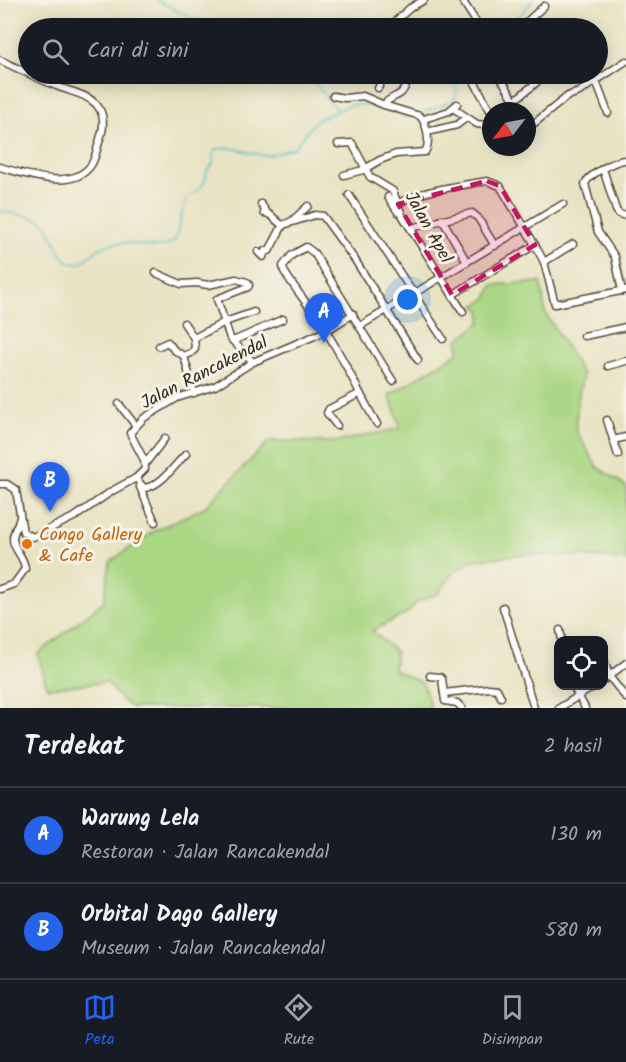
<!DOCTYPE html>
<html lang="id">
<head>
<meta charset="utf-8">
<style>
	body { margin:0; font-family:Kalam,sans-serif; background:#242831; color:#f1f3f6 }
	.controls { position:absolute; right:18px; bottom:18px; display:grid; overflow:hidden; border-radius:12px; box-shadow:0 3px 15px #0003 }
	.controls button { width:54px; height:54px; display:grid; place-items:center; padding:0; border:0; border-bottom:2px solid #363941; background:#171b24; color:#f1f3f6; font:30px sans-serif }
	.compass { position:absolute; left:482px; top:102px; width:54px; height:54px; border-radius:50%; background:#171b24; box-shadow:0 3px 15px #0003; rotate:238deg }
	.you { position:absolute; left:408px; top:300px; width:21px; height:21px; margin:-15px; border:4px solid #fff; border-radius:50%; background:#1a73e8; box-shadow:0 0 0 9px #1a73e833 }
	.badge { display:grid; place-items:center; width:39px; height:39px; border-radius:50%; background:#2563eb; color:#fff; font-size:20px; font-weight:700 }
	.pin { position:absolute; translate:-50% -50px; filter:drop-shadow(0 2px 3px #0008) }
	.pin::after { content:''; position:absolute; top:32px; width:21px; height:18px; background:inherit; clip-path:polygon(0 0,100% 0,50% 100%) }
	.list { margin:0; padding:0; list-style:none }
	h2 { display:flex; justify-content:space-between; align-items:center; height:78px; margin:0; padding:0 24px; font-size:26px }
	h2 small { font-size:20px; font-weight:400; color:#9ea1a6 }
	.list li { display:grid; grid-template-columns:39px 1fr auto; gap:18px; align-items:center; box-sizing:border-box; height:96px; padding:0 24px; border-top:2px solid #363941 }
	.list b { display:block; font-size:22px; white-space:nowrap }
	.list p { margin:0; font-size:20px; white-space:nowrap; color:#9ea1a6 }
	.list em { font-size:20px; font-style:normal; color:#9ea1a6 }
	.icon { flex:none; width:33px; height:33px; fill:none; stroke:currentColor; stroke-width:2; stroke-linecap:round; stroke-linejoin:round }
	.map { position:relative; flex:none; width:626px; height:708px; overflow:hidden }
	.search { position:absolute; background:#171b24; box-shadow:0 3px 15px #0003; left:18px; right:18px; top:18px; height:66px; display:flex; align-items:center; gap:15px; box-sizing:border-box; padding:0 21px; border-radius:33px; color:#9ea1a6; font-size:22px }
	.sheet { height:270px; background:#171b24 }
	nav { display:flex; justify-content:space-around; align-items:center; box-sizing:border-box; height:84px; border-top:2px solid #363941; background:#171b24; font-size:16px; color:#9ea1a6 }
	nav a { display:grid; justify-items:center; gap:3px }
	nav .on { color:#2563eb }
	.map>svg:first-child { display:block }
</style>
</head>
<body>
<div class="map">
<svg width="626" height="708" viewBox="0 0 626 708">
	<rect width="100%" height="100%" fill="#f7f3e8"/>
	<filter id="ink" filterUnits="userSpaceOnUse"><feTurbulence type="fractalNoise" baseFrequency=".0167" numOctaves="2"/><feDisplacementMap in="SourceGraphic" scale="12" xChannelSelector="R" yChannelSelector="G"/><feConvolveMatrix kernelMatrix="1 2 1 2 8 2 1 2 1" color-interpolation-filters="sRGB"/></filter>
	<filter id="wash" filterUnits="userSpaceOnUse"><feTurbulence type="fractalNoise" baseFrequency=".008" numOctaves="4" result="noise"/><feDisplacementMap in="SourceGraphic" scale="24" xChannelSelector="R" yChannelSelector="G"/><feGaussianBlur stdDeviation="1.35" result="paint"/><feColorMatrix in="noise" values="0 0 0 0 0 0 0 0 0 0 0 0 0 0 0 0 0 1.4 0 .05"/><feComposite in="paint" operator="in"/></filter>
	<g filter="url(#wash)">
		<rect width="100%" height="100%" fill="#e8e3c3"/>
		<path fill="#aad784" stroke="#728051" stroke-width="1.5" d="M541,282L545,312L583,375L577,404L576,430L597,467L626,486V561L597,557L529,554L473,560L451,575L439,593L417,602L409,612L372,631L396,652L394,670L423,683L431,708H132L120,699L107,682L47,688L38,654L104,601L110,562L154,531L205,507L269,441L336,442L401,428L389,395L458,353V340L481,322V310L475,306L487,298L493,285Z"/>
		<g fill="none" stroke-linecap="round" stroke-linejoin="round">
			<g stroke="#4bbac2" stroke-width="1.5">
				<path d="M157,0L191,18L235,28"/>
				<path d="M505,28L522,13L533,0"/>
				<path d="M307,74L337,110"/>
				<path d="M421,113L453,101L457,93L455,80L460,74"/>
				<path d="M0,211C12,214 30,214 41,221C54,230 57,257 71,263C82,267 90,254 99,249C104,246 110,244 116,243C135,240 159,255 175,240L186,199L201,187L205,181L207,171L213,164V154L215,150C233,144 247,154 265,155C275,156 284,149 294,148L315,121L350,105H365L381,108L394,111L403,117H410"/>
			</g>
		</g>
	</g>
	<g filter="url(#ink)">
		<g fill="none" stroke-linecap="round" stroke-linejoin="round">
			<defs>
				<g id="minor">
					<path d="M462,0L480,28"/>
					<path d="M388,28L410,8L424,0"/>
					<path d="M520,28L544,6"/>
					<path d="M0,60C19,69 39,79 59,87C72,92 86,94 96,104C105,114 104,128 100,139C97,147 96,158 91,165C73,192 25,174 0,167"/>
					<path d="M375,74L380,84L378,88"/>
					<path d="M480,74L475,79V83L491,112"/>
					<path d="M499,75L516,103V106L507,111"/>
					<path d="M596,81L608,113"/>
					<path d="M333,96L345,98L363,96L384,105L420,116C427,124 431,143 425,152L396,154L380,160L363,170L344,175"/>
					<path d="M515,100L536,83L532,74"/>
					<path d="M384,105C389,97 395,98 401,93C406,89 407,79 410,74"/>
					<path d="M453,108L477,124L491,126"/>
					<path d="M424,119L449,111L457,104"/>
					<path d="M527,125H532L568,96L579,92L626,61"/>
					<path d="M427,132L457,125L466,118"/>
					<path d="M338,144L352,143L370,177L393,191L402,215L463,312"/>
					<path d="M603,169L616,210L619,214L626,216"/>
					<path d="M349,195L443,339"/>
					<path d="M388,197L398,212"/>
					<path d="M261,204L267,213"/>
					<path d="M398,204C415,191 465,185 487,181L500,186L535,245L544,262L555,304L626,290"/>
					<path d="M264,213C273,213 275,222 283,225L315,215L323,216L355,260L418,360"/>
					<path d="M442,219L467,262"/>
					<path d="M411,228L472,213L478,218L495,246"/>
					<path d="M258,252L263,257L265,251H269L283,225L292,221L308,206"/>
					<path d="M544,262L573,244"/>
					<path d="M156,273L181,284L197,283L208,285L236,279L247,282L249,285L248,287L217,299L230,338L253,362"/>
					<path d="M622,291L615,257L598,232L585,184C588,175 617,159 626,160"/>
					<path d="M452,295L535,245"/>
					<path d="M184,323L194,338"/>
					<path d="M360,326L563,204"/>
					<path d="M584,336L626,327"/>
					<path d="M233,341L283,319"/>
					<path d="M159,346L168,342L174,350L184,356"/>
					<path d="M608,366L626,361"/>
					<path d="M194,393L184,356L191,353L195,349L194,338L225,322L254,312"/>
					<path d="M119,404L136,426"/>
					<path d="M607,420L618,455"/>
					<path d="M377,424C359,394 346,362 327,333C314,311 297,293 284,271L283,266L292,255L306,247L314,253L393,381"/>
					<path d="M337,426L327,413L329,409L359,394"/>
					<path d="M613,440L626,437"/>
					<path d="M145,464L165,438"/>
					<path d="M136,478L144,488C160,487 175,465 186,454"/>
					<path d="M0,484H7L16,490L23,532L33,537L76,516L112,491L136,478L145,469L144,460L130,433L144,418L177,398L215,386L253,362L326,331L353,314"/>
					<path d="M140,487L155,522"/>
					<path d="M0,589L14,584L25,569C25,557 12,549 13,537C14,531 18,524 20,518"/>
					<path d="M503,607L534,708"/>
					<path d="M560,630L562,640"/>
					<path d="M604,660L609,676L626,698"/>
					<path d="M430,676L440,677L442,679L445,701L457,703L462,708"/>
					<path d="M604,680L626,663"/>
					<path d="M573,686L585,708"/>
					<path d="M444,693L489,688L497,689L501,697"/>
					<path d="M559,708L595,686"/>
				</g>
			</defs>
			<use href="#minor" stroke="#554637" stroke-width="9"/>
			<use href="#minor" stroke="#fff" stroke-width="6"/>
		</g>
	</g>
	<path fill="#c2185b" fill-opacity="0.2" stroke="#c2185b" stroke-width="4.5" stroke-dasharray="12 8" stroke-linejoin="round" d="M487,181L500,186L535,245L452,295L398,204Z"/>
	<circle fill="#e8710a" stroke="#f7f3e8" stroke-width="2" cx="27" cy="544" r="6"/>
	<g text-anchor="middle" stroke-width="6" stroke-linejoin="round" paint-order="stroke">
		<g font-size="18" fill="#3b2a1e" stroke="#f7f3e8">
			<text transform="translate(429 227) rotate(61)" y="6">Jalan Apel</text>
			<text transform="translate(204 372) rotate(-27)" y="6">Jalan Rancakendal</text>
		</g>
		<g font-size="18" fill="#c56008" stroke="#f7f3e8" text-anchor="start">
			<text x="39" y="540">Congo Gallery<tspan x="39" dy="21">&amp; Cafe</tspan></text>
		</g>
	</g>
</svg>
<div class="controls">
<button><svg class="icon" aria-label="locate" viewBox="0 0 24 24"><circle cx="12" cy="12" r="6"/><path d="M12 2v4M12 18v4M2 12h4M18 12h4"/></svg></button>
</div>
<svg class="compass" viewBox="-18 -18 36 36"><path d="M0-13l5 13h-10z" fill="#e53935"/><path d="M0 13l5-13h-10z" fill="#9ea1a6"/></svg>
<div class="you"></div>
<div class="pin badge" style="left:324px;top:343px">A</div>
<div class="pin badge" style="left:50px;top:512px">B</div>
<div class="search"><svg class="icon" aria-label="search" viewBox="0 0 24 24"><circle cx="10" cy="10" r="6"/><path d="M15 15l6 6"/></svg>Cari di sini</div>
</div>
<section class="sheet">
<h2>Terdekat<small>2 hasil</small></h2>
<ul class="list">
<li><span class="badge">A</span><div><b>Warung Lela</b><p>Restoran · Jalan Rancakendal</p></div><em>130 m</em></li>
<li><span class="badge">B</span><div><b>Orbital Dago Gallery</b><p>Museum · Jalan Rancakendal</p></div><em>580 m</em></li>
</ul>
</section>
<nav>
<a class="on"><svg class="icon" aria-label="map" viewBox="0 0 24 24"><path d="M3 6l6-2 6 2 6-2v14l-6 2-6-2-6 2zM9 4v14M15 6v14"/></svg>Peta</a>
<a><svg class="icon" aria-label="directions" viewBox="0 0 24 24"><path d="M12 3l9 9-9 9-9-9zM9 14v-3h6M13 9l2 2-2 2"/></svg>Rute</a>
<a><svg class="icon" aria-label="saved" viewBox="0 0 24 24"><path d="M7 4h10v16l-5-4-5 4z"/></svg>Disimpan</a>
</nav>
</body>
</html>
